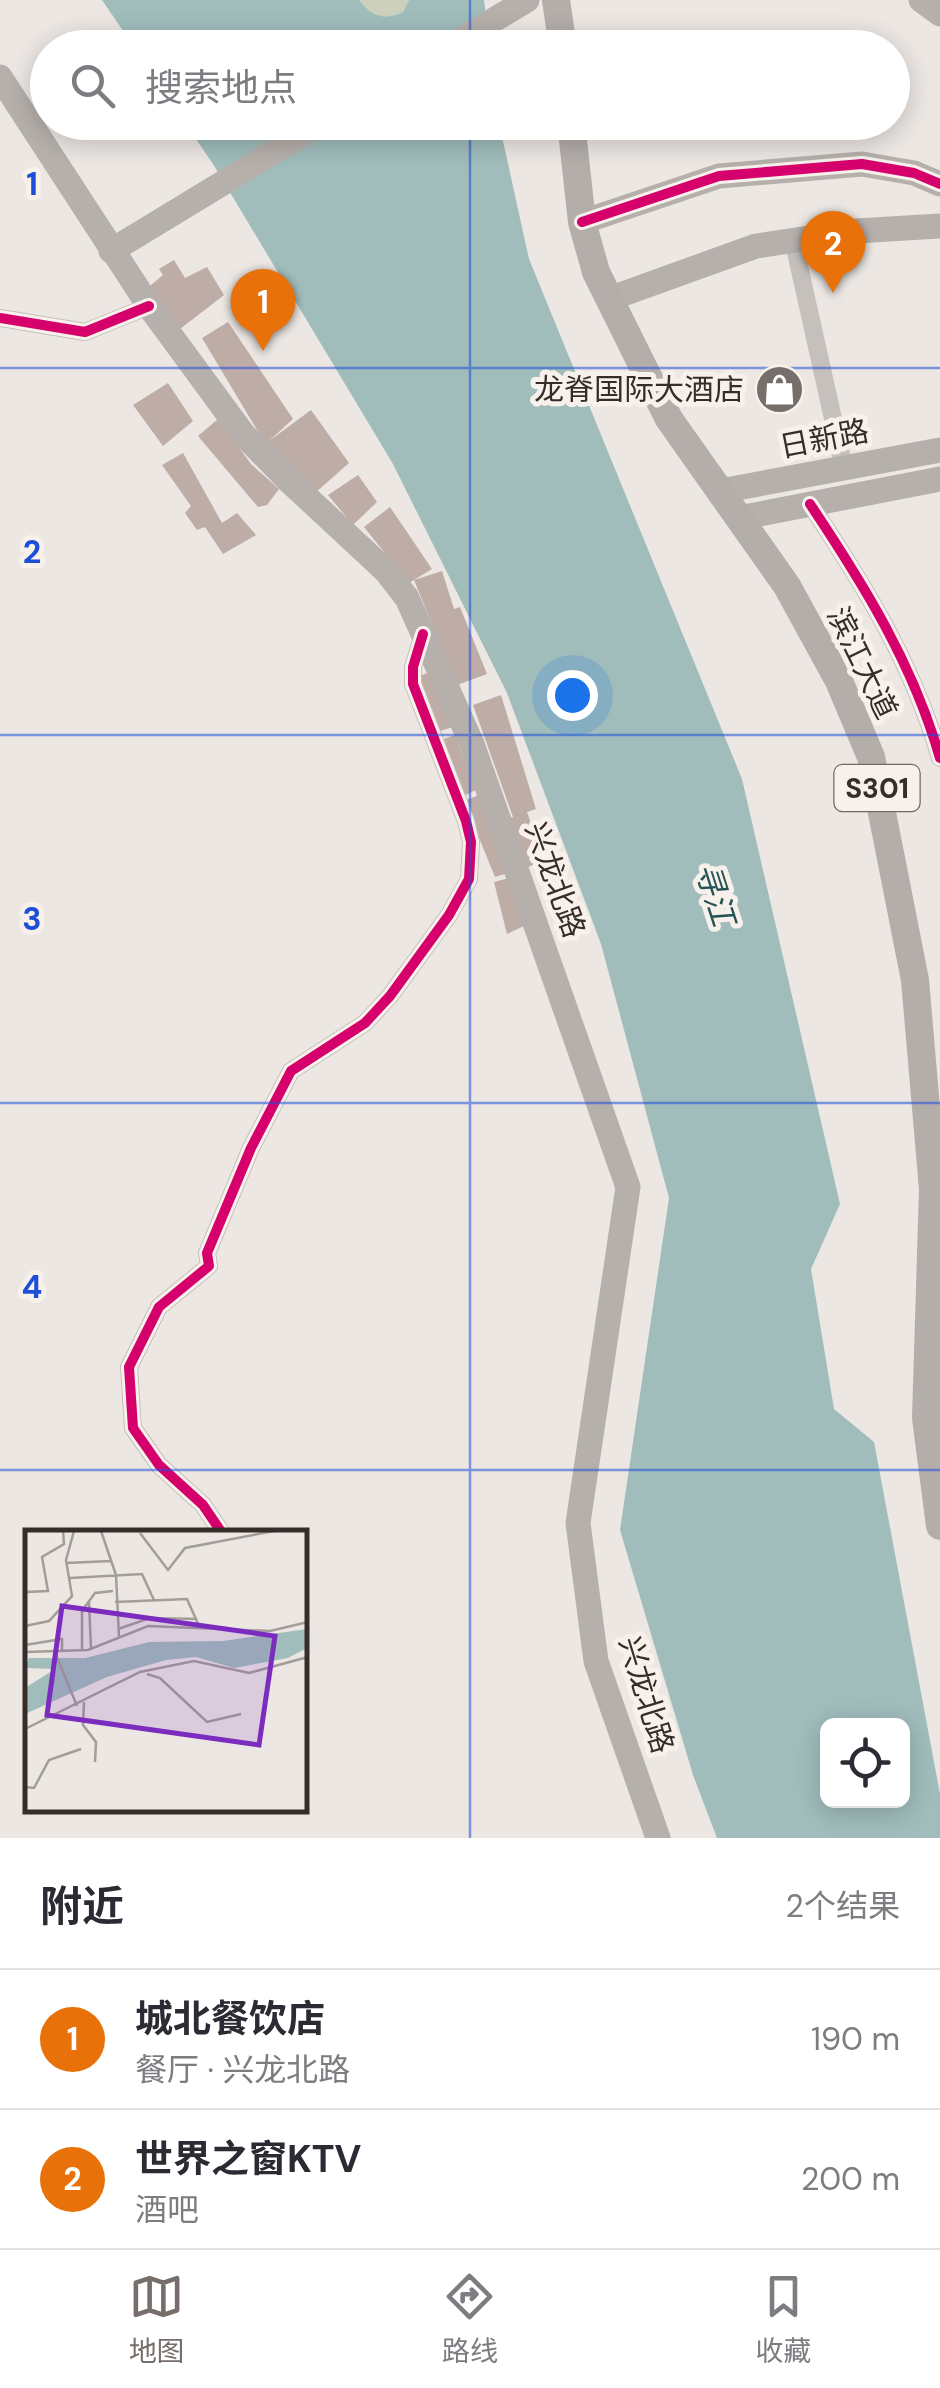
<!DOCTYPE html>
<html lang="zh">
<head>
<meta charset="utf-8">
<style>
	body { margin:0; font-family:"DM Sans","Noto Sans SC",sans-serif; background:#f2f2f3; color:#2b2b33 }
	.controls { position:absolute; right:30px; bottom:30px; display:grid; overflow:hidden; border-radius:15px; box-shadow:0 5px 25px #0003 }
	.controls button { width:90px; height:90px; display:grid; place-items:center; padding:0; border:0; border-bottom:2px solid #e1e1e2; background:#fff; color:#2b2b33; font:50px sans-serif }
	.you { position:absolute; left:572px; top:695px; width:35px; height:35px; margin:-25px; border:8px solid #fff; border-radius:50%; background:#1a73e8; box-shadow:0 0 0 15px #1a73e833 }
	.badge { display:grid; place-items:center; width:65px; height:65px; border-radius:50%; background:#766e6b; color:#fff; font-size:32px; font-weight:700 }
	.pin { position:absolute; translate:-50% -82px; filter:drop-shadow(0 2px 5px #0008) }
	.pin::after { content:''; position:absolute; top:52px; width:35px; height:30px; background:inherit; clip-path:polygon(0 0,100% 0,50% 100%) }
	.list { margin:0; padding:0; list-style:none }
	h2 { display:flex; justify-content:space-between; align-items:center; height:130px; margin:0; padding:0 40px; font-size:42px }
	h2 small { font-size:32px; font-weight:400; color:#7c7c81 }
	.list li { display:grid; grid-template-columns:65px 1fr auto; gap:30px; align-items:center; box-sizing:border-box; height:140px; padding:0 40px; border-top:2px solid #e1e1e2 }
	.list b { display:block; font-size:38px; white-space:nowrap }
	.list p { margin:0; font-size:32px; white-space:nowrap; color:#7c7c81 }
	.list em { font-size:32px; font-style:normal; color:#7c7c81 }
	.icon { flex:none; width:55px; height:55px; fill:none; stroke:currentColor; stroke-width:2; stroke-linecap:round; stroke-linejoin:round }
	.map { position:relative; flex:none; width:940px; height:1838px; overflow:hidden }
	.search { position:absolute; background:#fff; box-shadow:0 5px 25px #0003; left:30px; right:30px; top:30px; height:110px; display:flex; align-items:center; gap:25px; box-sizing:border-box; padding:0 35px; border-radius:55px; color:#7c7c81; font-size:38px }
	.sheet { height:410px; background:#fff }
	nav { display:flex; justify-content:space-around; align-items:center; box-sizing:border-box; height:140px; border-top:2px solid #e1e1e2; background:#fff; font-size:28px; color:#7c7c81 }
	nav a { display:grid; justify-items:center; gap:5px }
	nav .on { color:#766e6b }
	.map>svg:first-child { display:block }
</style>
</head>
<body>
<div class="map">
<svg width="940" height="1838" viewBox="0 0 940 1838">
	<rect width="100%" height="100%" fill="#ece7e3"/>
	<path fill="#ced0be" d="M359,0H409L403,12C384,21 371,17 359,0Z"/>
	<g fill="#a0bdbb" fill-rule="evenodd">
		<path d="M102,0H359C371,16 384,21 403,12L409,0H484L490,47H134Z"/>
		<path d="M185,123H499L529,259L742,779L840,1204L811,1269L834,1409L874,1442L940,1794V1838H717L693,1775L620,1530L669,1198L601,944L507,693L393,464L213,164ZM828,1726H902V1800H828Z"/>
	</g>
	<g fill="#beaca6">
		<path d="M174,260L185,278L207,267L224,295L180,329L150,286L163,275L159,269Z"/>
		<path d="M228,322L293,419L269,441L311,410L349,463L315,493L266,445L202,338Z"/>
		<path d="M168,383L193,421L163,446L133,405Z"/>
		<path d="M218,419L251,464L279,489L267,505L258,507L198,436Z"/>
		<path d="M183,453L222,523L237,513L256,535L223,554L205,527L197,530L185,513L191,506L162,465Z"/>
		<path d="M358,475L377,502L353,525L328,495Z"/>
		<path d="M390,507L432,569L409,583L364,527Z"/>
		<path d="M442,571L454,609L460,607L487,674L457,685L414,580Z"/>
		<path d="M430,672L453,727L437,732L414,678Z"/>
		<path d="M501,695L536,809L527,812L544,860L526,868L509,818L513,817L473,705Z"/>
		<path d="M455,735L476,790L461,797L441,740Z"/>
		<path d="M479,795L508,873L495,877L464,801Z"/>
		<path d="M509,878L524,926L507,934L494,882Z"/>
	</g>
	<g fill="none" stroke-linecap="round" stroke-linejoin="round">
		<g stroke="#c5c0bc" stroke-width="18">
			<path d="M793,239L844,468"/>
			<path d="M0,318L85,332L149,306"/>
			<path d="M810,504C864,585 913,664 940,758"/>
			<path d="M222,1533L203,1505L159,1465L133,1428L129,1367L159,1307L209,1266L207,1253L251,1148L291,1071L365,1023L390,996L449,915L469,879L471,842L466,821L413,684V667L423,634"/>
		</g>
		<g stroke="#b6b0ac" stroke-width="25">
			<path d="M921,0L940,14"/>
			<path d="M447,48L527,0"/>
			<path d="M0,77L149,306L243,434L288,480L386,571L407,598L472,744L628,1187L578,1523L596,1661L658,1838"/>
			<path d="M582,222L719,176L862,164L914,173L940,184"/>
			<path d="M111,251L323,122"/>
			<path d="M609,299L756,246L856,231L940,226"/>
			<path d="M721,491L940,450"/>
			<path d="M739,518L940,479"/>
		</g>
		<g stroke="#b4aeab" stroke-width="28">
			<path d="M556,0L563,48"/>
			<path d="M571,122L582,222L596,272L669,419L787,586L839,681L871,757L915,980L933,1189L926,1418L940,1526"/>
		</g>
		<defs>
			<g id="cycleway">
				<path d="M582,222L719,176L862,164L914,173L940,184"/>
				<path d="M0,318L85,332L149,306"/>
				<path d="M810,504C864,585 913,664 940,758"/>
				<path d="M222,1533L203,1505L159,1465L133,1428L129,1367L159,1307L209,1266L207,1253L251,1148L291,1071L365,1023L390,996L449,915L469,879L471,842L466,821L413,684V667L423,634"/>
			</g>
		</defs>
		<use href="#cycleway" stroke="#f8f1eb" stroke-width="16"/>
		<use href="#cycleway" stroke="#d6006c" stroke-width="10"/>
	</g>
	<path fill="none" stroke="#1d4ed8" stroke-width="2.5" stroke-opacity="0.55" d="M470,0V48M470,122V1838M0,368H940M0,735H940M0,1103H940M0,1470H940"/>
	<defs>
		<symbol id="shop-disc" viewBox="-11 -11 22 22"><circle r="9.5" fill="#766e6b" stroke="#f8f1eb"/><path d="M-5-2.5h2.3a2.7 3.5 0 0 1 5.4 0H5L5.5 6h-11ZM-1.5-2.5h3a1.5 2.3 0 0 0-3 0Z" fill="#fff"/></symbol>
	</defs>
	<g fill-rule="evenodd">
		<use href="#shop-disc" x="752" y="362" width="55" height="55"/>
	</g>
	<g text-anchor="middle" stroke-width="10" stroke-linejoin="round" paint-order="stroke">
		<rect fill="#f8f1eb" stroke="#706864" stroke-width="2.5" x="834.5" y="765" width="85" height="46" rx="8"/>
		<g font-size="28" font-weight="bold" fill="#362d2a">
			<text x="877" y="798">S301</text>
		</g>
		<g font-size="30" fill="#362d2a" stroke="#f8f1eb" text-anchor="end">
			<text x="744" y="400">龙脊国际大酒店</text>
		</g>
		<g font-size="30" fill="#362d2a" stroke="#f8f1eb">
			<text transform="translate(824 439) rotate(-11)" y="10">日新路</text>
			<text transform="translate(862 663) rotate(64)" y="10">滨江大道</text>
			<text transform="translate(555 880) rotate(70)" y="10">兴龙北路</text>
			<text transform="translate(646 1695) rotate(73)" y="10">兴龙北路</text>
		</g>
		<g font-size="32" font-style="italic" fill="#235354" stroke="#f8f1eb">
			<text transform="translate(715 894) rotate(72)" y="11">寻江</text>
		</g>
	</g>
	<g transform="translate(25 1530)">
		<rect width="282" height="282" fill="#ece7e3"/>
		<path d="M282,99V118L263,128L209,138L171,127L141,130L82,147L0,184V158L30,139L0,138L4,128H60L124,112L198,111Z" fill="#a0bdbb"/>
		<path fill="none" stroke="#a39d99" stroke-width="2.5" d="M76,1L91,45L94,107M115,3L143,40L160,18L249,1M41,33L86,31M45,48L117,44L129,70M0,62L23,61L17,27L39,14L38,1M64,72L66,119M90,72L162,69L174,96M0,96L24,91L47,66L41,30L49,1M93,99L125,88L172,89M0,115L37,109V120M29,120L52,176M57,120V81L70,63L88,61M0,122L63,120L123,96L245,101L283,92M122,144L135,148L182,192L216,184M59,172L58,195L71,212L70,232M0,199L115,142L169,131L224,143L283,127M0,257L9,258L24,230L56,219"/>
		<path fill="#7b2cbf" fill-opacity="0.15" stroke="#7b2cbf" stroke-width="5" d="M37,76L250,106L234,215L22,185Z"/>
		<rect width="282" height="282" fill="none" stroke="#362d2a" stroke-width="5"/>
	</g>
	<g font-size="32" text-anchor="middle" font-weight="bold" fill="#1d4ed8" stroke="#f8f1eb" stroke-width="10" stroke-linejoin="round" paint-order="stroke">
		<text x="32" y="195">1</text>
		<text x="32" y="563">2</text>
		<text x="32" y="930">3</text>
		<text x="32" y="1298">4</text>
	</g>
</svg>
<div class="controls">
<button><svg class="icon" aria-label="locate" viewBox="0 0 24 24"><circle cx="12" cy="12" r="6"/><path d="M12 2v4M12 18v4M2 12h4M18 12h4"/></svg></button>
</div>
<div class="you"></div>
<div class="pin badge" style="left:263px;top:351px;background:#e8710a">1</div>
<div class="pin badge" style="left:833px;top:293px;background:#e8710a">2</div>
<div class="search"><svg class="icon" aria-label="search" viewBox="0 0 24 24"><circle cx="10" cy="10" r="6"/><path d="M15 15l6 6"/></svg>搜索地点</div>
</div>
<section class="sheet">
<h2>附近<small>2个结果</small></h2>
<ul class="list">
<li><span class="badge" style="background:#e8710a">1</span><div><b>城北餐饮店</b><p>餐厅 · 兴龙北路</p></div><em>190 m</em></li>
<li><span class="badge" style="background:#e8710a">2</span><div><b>世界之窗KTV</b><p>酒吧</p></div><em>200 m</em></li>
</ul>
</section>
<nav>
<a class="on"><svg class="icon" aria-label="map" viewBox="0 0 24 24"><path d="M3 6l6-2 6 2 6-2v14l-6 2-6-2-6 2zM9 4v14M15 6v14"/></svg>地图</a>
<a><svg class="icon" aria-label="directions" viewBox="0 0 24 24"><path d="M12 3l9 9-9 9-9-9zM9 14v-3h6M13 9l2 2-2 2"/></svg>路线</a>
<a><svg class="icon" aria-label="saved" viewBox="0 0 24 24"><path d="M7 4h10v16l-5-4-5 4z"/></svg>收藏</a>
</nav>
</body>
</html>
